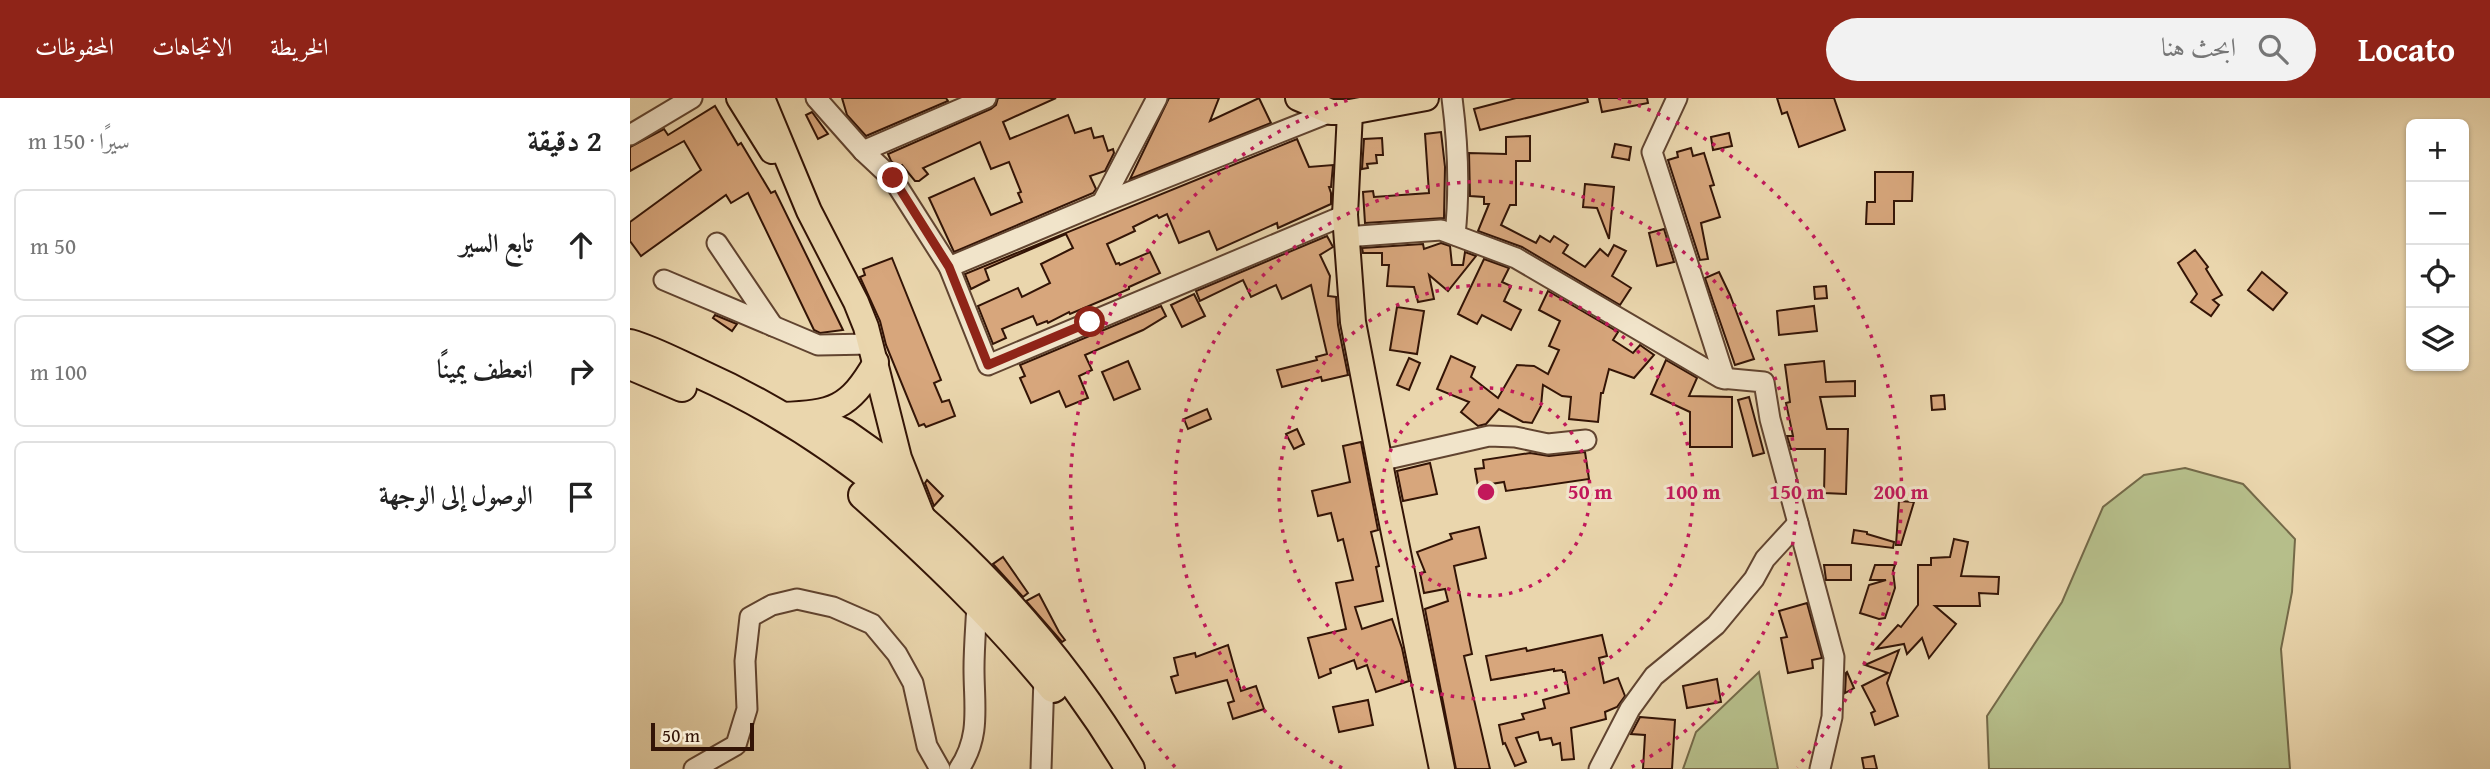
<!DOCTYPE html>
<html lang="ar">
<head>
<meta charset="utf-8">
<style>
	body { margin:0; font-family:"Gentium Book Plus",Amiri,serif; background:#f2f2f2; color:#222; direction:rtl }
	.controls { position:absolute; right:21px; top:21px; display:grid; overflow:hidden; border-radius:10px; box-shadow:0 2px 5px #0004 }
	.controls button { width:63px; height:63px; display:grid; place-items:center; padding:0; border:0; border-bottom:2px solid #e0e0e0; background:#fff; color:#222; font:35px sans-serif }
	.scale { position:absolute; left:21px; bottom:18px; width:103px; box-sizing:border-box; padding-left:7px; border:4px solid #331406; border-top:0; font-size:19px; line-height:24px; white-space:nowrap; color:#331406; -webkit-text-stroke:5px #f1e4ca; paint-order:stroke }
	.stop { position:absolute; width:21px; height:21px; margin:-16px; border:5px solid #8f2418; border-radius:50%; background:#fff }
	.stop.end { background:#8f2418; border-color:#fff; box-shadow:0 2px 7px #0008 }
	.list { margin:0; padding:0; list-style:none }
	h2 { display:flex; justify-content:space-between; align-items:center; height:91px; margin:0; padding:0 28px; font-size:30px }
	h2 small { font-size:23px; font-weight:400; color:#767676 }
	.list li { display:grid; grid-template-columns:46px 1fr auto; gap:21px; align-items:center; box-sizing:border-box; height:112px; margin:0 14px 14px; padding:0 14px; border:2px solid #e0e0e0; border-radius:10px }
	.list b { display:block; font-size:26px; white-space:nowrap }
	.list em { font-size:23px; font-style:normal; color:#767676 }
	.icon { flex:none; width:38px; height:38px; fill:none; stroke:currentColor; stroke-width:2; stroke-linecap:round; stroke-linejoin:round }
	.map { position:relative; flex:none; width:1860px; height:671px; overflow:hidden; direction:ltr }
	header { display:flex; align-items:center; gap:42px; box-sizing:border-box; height:98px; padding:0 35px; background:#8f2418; color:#fff }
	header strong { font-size:33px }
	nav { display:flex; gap:38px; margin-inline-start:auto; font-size:24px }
	.search { width:490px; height:63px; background:#f2f2f2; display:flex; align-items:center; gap:18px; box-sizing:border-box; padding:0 24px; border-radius:38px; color:#767676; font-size:26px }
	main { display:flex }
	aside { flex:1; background:#fff }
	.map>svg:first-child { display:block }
</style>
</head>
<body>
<header>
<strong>Locato</strong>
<div class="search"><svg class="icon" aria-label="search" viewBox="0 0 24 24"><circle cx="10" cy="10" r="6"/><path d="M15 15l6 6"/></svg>ابحث هنا</div>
<nav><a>الخريطة</a><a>الاتجاهات</a><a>المحفوظات</a></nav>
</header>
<main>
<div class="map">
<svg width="1860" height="671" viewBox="0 0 1860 671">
	<rect width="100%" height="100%" fill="#ead6ad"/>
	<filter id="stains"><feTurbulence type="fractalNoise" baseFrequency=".00286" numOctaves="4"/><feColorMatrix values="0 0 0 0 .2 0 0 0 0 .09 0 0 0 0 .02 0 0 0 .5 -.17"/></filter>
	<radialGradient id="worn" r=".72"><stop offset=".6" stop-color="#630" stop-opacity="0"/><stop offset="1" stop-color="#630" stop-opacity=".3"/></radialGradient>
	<g fill="#b6be8a" stroke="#746948" stroke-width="2">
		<path d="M1555,370L1613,386L1665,441L1662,494L1651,551L1660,671H1359L1357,618L1432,504L1473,409L1514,377Z"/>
		<path d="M1129,574L1148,671H1053L1066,634Z"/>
	</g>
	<g fill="#d7a67c" stroke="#331406" stroke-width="2">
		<path d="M212,0H316L318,3L236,38L217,17Z"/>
		<path d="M368,0H426L373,24L380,41L438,17L445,35L461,30L464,40L473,38L478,53L483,51L484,55L475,73L460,78L466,91L463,95L324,154L299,100L344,80L361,117L392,104L388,95L391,94L379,64L361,71L350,44L293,70L298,76L289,83H285L272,67L268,69L261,63L258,56L361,11L366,7Z"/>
		<path d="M539,0H589L580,23L629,0L641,25L500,81Z"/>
		<path d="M886,0H957L958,4L850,32L844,11Z"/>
		<path d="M969,0H1017L1018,5L972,14Z"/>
		<path d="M1147,0H1204L1215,32L1169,49L1157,14L1152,16Z"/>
		<path d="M85,8L108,47L111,45L141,95L145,93L213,232L190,235L184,232L118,95L101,105L96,97L11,158L0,143V124L71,72L54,43L0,73V49L34,31L38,37Z"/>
		<path d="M182,14L198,36L188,41L176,17Z"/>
		<path d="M811,34L815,69L814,120L735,125L733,94L743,93L744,99L799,95L795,36Z"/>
		<path d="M1099,35L1102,48L1083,52L1081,39Z"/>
		<path d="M900,38V63H886V107H880L871,127L906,145L910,138L920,144L924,138L938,147L933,155L955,169L970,151L978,158L984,147L996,153L982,178L1001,190L990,207L892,149L848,133L859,106H854V99L840,98L839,55L876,56V39Z"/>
		<path d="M752,40L753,57H746L747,65L737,66L738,70L732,71L734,41Z"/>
		<path d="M667,41L679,69L703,67L701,89H699L701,95V106L648,130L647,125L587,152L579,133L549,145L537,116L529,120L527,117L503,129L505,133L477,146L486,166L489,165L490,167L520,154L530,175L499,189V191L440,216L439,214L418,225L417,223L407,227L403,218L372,231L376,240L363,246L348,208L388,190L392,199L420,185L411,166L443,150L436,136L355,171L359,182L341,191L335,176Z"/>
		<path d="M985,46L1001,49L999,62L982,59Z"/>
		<path d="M1061,50L1063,58L1074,55L1084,87L1080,88L1090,119L1071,125L1078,161L1070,162L1038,62L1048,59L1047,54Z"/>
		<path d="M1245,74H1283L1282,103H1264V126H1236L1237,104H1245Z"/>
		<path d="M955,86L984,89L979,141L967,110L953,109Z"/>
		<path d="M1034,131L1044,164L1027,168L1019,135Z"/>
		<path d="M697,138L703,149L690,157L700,178L698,198L706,199L708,227L718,277L692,283L691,279L652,289L647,272L687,262L686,259L697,256L681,187L652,201L646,187L621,199L613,182L570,203L566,193Z"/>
		<path d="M811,145L820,148L822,167H833L835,154L846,158L818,193L799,177L804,201L788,204L784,189L757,188L759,167H752V155H733L732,150L793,146L794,151Z"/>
		<path d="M1565,152L1578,169L1576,171L1592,197L1583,202L1589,207L1581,218L1561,204L1567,196L1548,165Z"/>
		<path d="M262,160L311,282L304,285L312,304L319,302L325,318L296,329L294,326L289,328L256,247L250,223L230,179L235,177L233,171Z"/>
		<path d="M854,161L879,170L872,184L881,188L874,203L891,212L881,232L852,217L847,226L828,216Z"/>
		<path d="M1089,174L1100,197L1124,261L1105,267L1075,180Z"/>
		<path d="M1632,174L1657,195L1643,212L1618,192Z"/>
		<path d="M1196,188L1197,200L1185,201L1184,189Z"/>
		<path d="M918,193L988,234L983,242L1003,255L1010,247L1024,257L1004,280L979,271L973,295H971L968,324L939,321L941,299L932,298L913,287L911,308L902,325L893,324L869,311L856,326L848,328L831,314L839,304L807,291L821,258L845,269L841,279L868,300L887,267L904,268L918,276L929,252L919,248L930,223L909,212Z"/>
		<path d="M564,196L575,218L552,229L541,207Z"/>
		<path d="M531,208L536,218L513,232L455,257L462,272L449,278L458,300L436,309L429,293L401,305L390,280L395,278L390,267Z"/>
		<path d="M1184,208L1187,233L1149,237L1147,213Z"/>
		<path d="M767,209L794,213L787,256L760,252Z"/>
		<path d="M85,217L107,226L102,233L83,220Z"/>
		<path d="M779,260L790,265L779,292L767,287Z"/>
		<path d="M1036,262L1067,280L1059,298L1102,299V349H1060V314L1021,296Z"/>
		<path d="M498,263L510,291L484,302L472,274Z"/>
		<path d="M1194,263L1196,284L1225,283V298L1190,299L1197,331H1218L1216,396L1194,395L1195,351H1161L1157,338H1163L1156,305L1160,304L1155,267Z"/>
		<path d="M1314,297L1315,311L1302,312L1301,298Z"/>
		<path d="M1119,299L1134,355L1123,358L1108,302Z"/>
		<path d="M577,311L581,321L558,331L554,321Z"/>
		<path d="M667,331L674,346L664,351L656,336Z"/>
		<path d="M731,344L748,432L741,434L749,468L746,469L753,503L725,509L732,531L762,521L772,550L779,583L746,594L737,567L727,571L724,562L700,571L701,575L689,580L678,540L716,531L706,485L723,482L713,441L708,443L701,415L688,418L682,393L720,384L713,348Z"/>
		<path d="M955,354L959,381L876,393L874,384L848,388L845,371L854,370L853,362L900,355L919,358Z"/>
		<path d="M800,365L807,396L773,403L767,373Z"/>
		<path d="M297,382L313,398L304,408L295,385Z"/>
		<path d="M1269,403L1284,404L1271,447H1266Z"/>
		<path d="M849,429L856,460L824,468L842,556L834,558L860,671H826L795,511L818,503L815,491L794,495L790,475L795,474L787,454L822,441L820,436Z"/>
		<path d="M1224,432L1237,434V436L1264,444L1263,450L1222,445Z"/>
		<path d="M1324,441L1338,444L1331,478L1369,479L1368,496L1349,495L1350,508H1305L1326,526L1299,560L1292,540L1277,556L1274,546L1246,551L1268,527L1271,529L1288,507V467H1301V460L1320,459Z"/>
		<path d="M373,459L398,495L393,499L363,466Z"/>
		<path d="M1194,467H1221V482H1196Z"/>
		<path d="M1245,467H1265L1263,473L1265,490L1255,520L1249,521L1230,515L1239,487L1256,482H1240Z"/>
		<path d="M409,496L429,534L435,542L432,544L396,503Z"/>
		<path d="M1177,505L1192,560L1182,562L1183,570L1158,575L1151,540L1157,539L1149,513Z"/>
		<path d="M972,537L977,558L969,560L974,585L988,580L995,598L987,609L975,614L976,621L941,630L944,661L932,662L930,645L923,647L921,640L910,642L908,634L886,640L896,664L885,668L875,645L873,646L869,627L894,621L892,616L915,610L913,602L939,595L935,574H933L932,572L924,573V571L861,582L856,558L896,550L897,553Z"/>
		<path d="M598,547L611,593L626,588L634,611L603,621L598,605L604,603L597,582L546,595L541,579L548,577L544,560L565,555L566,559Z"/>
		<path d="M1269,552L1257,585L1268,618L1245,627L1241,615L1245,613L1232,588L1258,575L1235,567Z"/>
		<path d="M1217,574L1224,590L1215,595L1216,575Z"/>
		<path d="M1087,581L1091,604L1057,610L1053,588Z"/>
		<path d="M738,602L743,627L709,634L703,609Z"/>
		<path d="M1010,619L1045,622L1042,671H1013L1015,637L1001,636Z"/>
		<path d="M1244,658L1247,671H1234L1232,660Z"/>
	</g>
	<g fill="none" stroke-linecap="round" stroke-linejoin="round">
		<defs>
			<g id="minor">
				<path d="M186,0L233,53L263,81L319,169L358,267L715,117"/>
				<path d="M822,0C828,46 830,91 825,137"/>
				<path d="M1047,0L1022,54L1095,281"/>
				<path d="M0,37L62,0"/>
				<path d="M233,53L356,0"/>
				<path d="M472,105L527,0"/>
				<path d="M715,139L811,132L886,160L1091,280L1134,284L1140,321L1204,559L1202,619L1190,671"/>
				<path d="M87,145L143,228"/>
				<path d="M319,169L472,105L701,14"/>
				<path d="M34,182L188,247L241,246"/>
				<path d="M749,363L859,338L885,339L918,346L956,342"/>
				<path d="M64,671L106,647L117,611L115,563L120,519L142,507L167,501L203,509L242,526L267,556L283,585L297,648L310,671"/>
				<path d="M329,671C351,638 344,609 344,571C344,549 346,527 347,505"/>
				<path d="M411,671L414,579"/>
				<path d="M969,671L1000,611L1024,578L1086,527L1124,481L1135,461L1168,425"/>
			</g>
			<g id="major">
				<path d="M109,0L142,53"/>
				<path d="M132,0L179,113L226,204L236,229L269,360L294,423"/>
				<path d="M668,0L701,14H720L796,0"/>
				<path d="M720,14L715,117L723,224L754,386L812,671"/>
				<path d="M178,316L216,334L274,375"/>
				<path d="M151,317C203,315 219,311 246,264"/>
			</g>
			<g id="highway">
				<path d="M0,246C24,253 46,265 68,275C243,353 403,507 500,671"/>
				<path d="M0,267L52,289"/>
				<path d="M233,397C300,457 366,520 423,590"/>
			</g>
		</defs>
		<use href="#minor" stroke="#614430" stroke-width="23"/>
		<use href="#major" stroke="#331406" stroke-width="28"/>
		<use href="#highway" stroke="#331406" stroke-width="32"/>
		<use href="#minor" stroke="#f1e4ca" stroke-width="19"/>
		<use href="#major" stroke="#ead6ad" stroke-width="24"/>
		<use href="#highway" stroke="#ead6ad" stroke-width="28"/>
	</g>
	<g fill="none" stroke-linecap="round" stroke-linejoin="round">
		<path stroke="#8f2418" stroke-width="9" d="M263,80L319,169L358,267L460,224"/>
	</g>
	<g fill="none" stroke="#c2185b" stroke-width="3.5" stroke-dasharray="3.5 7">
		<circle cx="856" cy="394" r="104"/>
		<circle cx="856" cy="394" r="207"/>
		<path d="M712 670A311 311 0 1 1 1000 670"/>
		<path d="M545 669A415 415 0 0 1 724 0M988 0A415 415 0 0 1 1167 669"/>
	</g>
	<circle cx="856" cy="394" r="10" fill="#c2185b" stroke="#f1e4ca" stroke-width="3.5"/>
	<g font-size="21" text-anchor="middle" font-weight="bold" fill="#c2185b" stroke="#f1e4ca" stroke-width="6" stroke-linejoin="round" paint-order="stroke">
		<text x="960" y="401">50 m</text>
		<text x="1063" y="401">100 m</text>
		<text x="1167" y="401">150 m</text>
		<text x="1271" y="401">200 m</text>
	</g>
	<rect width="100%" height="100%" filter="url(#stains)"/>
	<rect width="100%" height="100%" fill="url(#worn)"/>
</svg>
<div class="controls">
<button>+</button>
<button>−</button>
<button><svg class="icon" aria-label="locate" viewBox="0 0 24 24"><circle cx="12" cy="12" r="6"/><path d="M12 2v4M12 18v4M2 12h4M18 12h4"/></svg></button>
<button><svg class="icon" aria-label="layers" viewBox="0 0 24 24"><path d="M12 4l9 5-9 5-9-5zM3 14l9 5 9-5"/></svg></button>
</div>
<div class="scale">50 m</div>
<div class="stop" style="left:460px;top:224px"></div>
<div class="stop end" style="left:263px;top:80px"></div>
</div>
<aside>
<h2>2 دقيقة<small>سيرًا · 150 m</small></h2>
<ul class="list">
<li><svg class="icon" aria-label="ahead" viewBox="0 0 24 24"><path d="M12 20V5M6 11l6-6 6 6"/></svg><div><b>تابع السير</b></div><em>50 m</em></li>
<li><svg class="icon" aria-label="right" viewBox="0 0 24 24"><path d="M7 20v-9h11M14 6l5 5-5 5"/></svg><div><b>انعطف يمينًا</b></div><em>100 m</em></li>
<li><svg class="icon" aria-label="arrive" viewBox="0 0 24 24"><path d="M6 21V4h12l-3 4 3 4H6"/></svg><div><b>الوصول إلى الوجهة</b></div></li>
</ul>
</aside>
</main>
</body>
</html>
